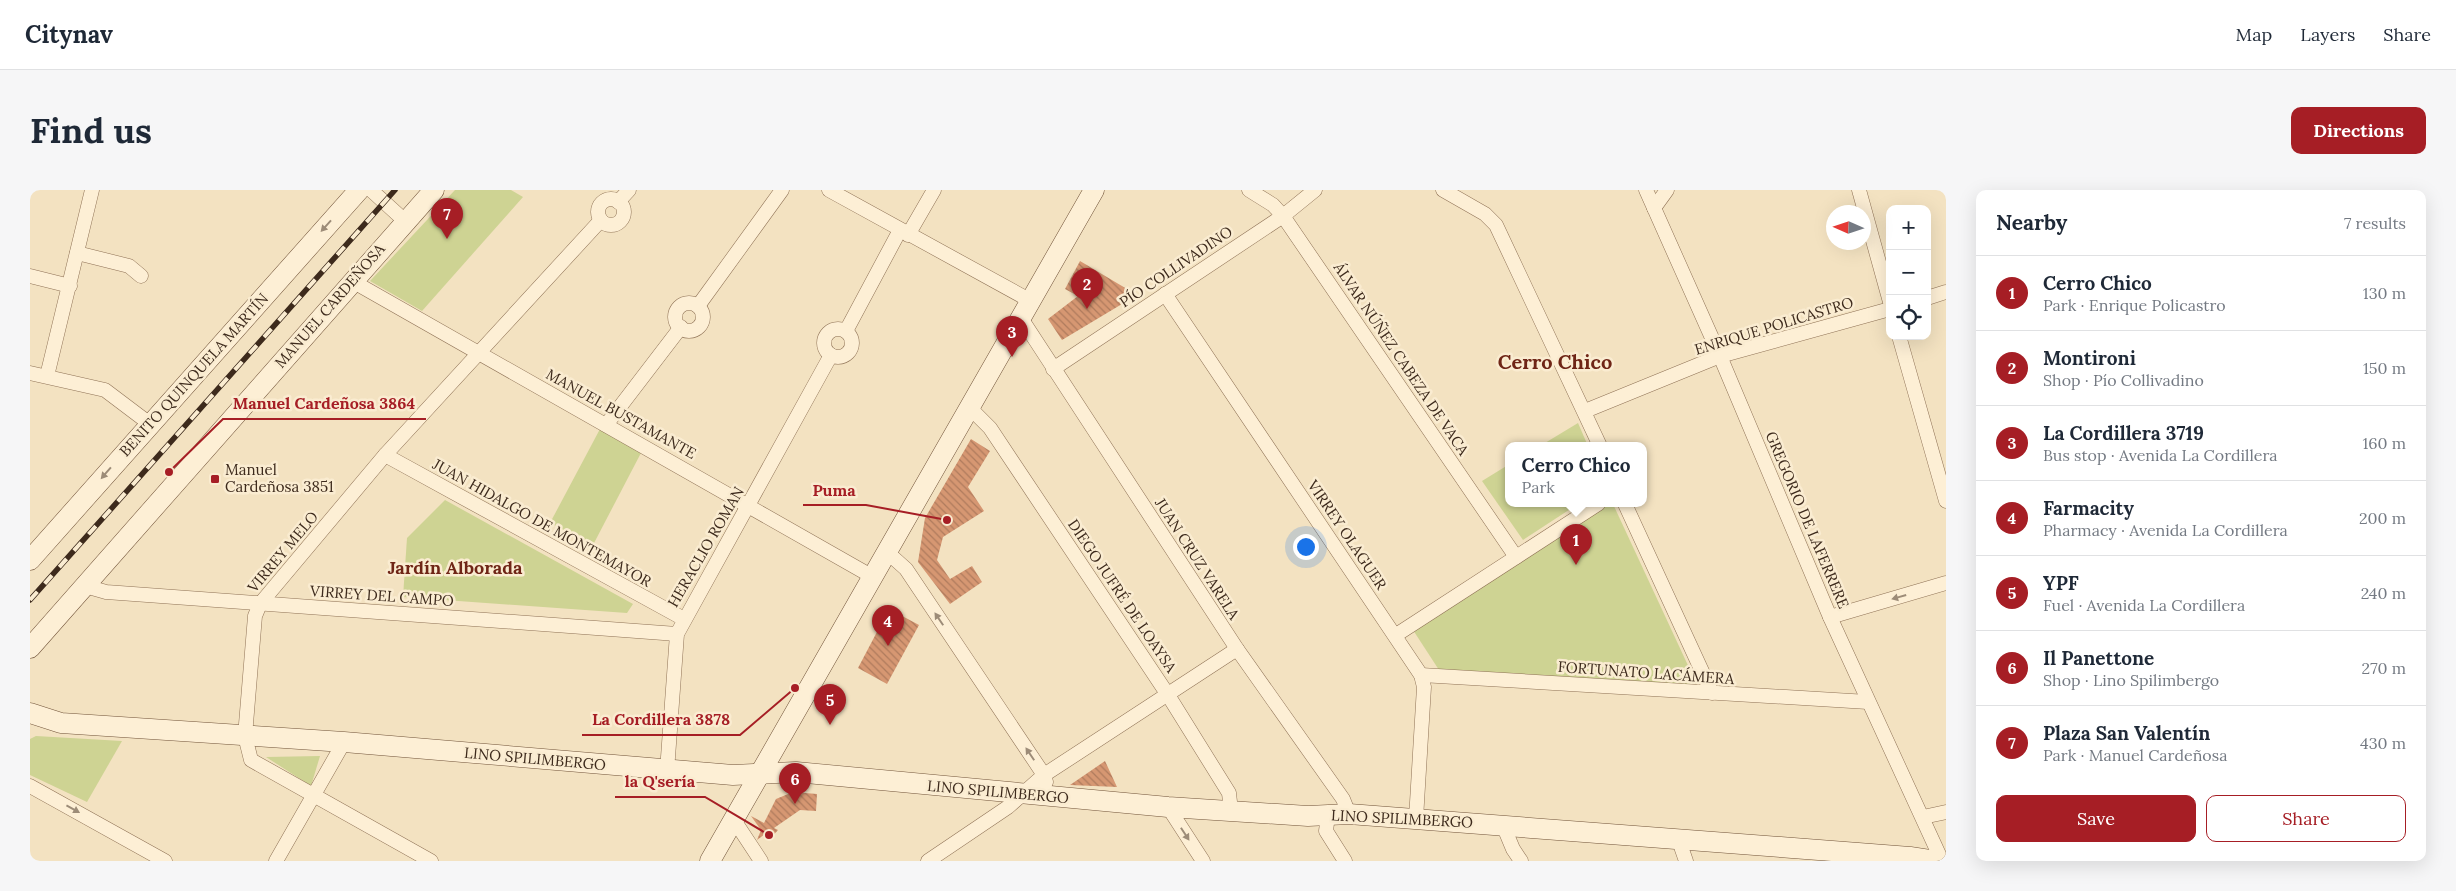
<!DOCTYPE html>
<html lang="en">
<head>
<meta charset="utf-8">
<style>
	body { margin:0; font-family:Lora,serif; background:#f6f6f7; color:#1f2937 }
	.controls { position:absolute; right:15px; top:15px; display:grid; overflow:hidden; border-radius:10px; box-shadow:0 5px 20px #0002 }
	.controls button { width:45px; height:45px; display:grid; place-items:center; padding:0; border:0; border-bottom:1px solid #e0e1e3; background:#fff; color:#1f2937; font:25px sans-serif }
	.compass { position:absolute; left:1796px; top:15px; width:45px; height:45px; border-radius:50%; background:#fff; box-shadow:0 5px 20px #0002; rotate:273deg }
	.you { position:absolute; left:1275px; top:356px; width:18px; height:18px; margin:-12px; border:4px solid #fff; border-radius:50%; background:#1a73e8; box-shadow:0 0 0 8px #1a73e833 }
	.badge { display:grid; place-items:center; width:32px; height:32px; border-radius:50%; background:#a61e25; color:#fff; font-size:16px; font-weight:700 }
	.pin { position:absolute; translate:-50% -41px; filter:drop-shadow(0 1px 2px #0008) }
	.pin::after { content:''; position:absolute; top:26px; width:18px; height:15px; background:inherit; clip-path:polygon(0 0,100% 0,50% 100%) }
	.popup { position:absolute; left:1475px; top:252px; width:142px; height:65px; box-sizing:border-box; display:grid; place-content:center; border-radius:10px; background:#fff; filter:drop-shadow(0 1px 4px #0005); font-size:16px; white-space:nowrap; color:#747a83 }
	.popup b { font-size:19px; color:#1f2937 }
	.popup::after { content:''; position:absolute; left:50%; top:100%; margin-left:-10px; border:10px solid transparent; border-top-color:#fff }
	.list { margin:0; padding:0; list-style:none }
	h2 { display:flex; justify-content:space-between; align-items:center; height:65px; margin:0; padding:0 20px; font-size:21px }
	h2 small { font-size:16px; font-weight:400; color:#747a83 }
	.list li { display:grid; grid-template-columns:32px 1fr auto; gap:15px; align-items:center; box-sizing:border-box; height:75px; padding:0 20px; border-top:1px solid #e0e1e3 }
	.list b { display:block; font-size:19px; white-space:nowrap }
	.list p { margin:0; font-size:16px; white-space:nowrap; color:#747a83 }
	.list em { font-size:16px; font-style:normal; color:#747a83 }
	.actions { display:flex; gap:10px; padding:15px 20px }
	.actions a { flex:1; padding:11px 0; border:1px solid #a61e25; border-radius:10px; text-align:center; font-size:18px; color:#a61e25 }
	.actions .main { background:#a61e25; color:#fff }
	.icon { flex:none; width:28px; height:28px; fill:none; stroke:currentColor; stroke-width:2; stroke-linecap:round; stroke-linejoin:round }
	.map { position:relative; flex:none; width:1916px; height:671px; overflow:hidden; border-radius:10px }
	header { display:flex; align-items:center; gap:30px; box-sizing:border-box; height:70px; padding:0 25px; background:#fff; border-bottom:1px solid #e0e1e3 }
	header strong { font-size:24px }
	nav { display:flex; gap:28px; margin-inline-start:auto; font-size:18px }
	.intro { display:flex; align-items:center; justify-content:space-between; box-sizing:border-box; height:120px; padding:0 30px }
	h1 { margin:0; font-size:35px }
	.button { padding:12px 22px; border-radius:10px; background:#a61e25; color:#fff; font-size:18px; font-weight:700 }
	main { display:flex; gap:30px; padding:0 30px }
	aside { flex:1; background:#fff; border-radius:10px; box-shadow:0 5px 20px #0002 }
	.map>svg:first-child { display:block }
</style>
</head>
<body>
<header>
<strong>Citynav</strong>
<nav><a>Map</a><a>Layers</a><a>Share</a></nav>
</header>
<div class="intro"><h1>Find us</h1><a class="button">Directions</a></div>
<main>
<div class="map">
<svg width="1916" height="671" viewBox="0 0 1916 671">
	<defs>
		<pattern id="building-back-hatch" width="6" height="6" patternUnits="userSpaceOnUse" patternTransform="scale(1.25)"><rect width="6" height="6" fill="#d69772"/><path d="M-1 5l2 2M0 0l6 6M5-1l2 2" fill="none" stroke="#af7b5d"/></pattern>
	</defs>
	<rect width="100%" height="100%" fill="#f3e2c1"/>
	<g fill="#ced393">
		<path d="M425,0H481L493,7L392,121L340,91Z"/>
		<path d="M1548,233L1558,256H1510Z"/>
		<path d="M570,239L612,261L563,355L520,333Z"/>
		<path d="M1478,275V314H1548L1493,350L1452,291Z"/>
		<path d="M415,310L603,414L597,423L373,407L377,348Z"/>
		<path d="M1574,314H1583L1668,497L1409,480L1383,440Z"/>
		<path d="M6,546L92,551L57,612L0,585V549Z"/>
		<path d="M290,566L281,596L236,567Z"/>
	</g>
	<g fill="url(#building-back-hatch)">
		<path d="M1050,71L1107,105L1032,150L1018,129L1048,106L1035,99Z"/>
		<path d="M941,249L960,261L938,297L954,321L913,347L907,370L920,389L942,376L952,392L920,414L888,372L895,328Z"/>
		<path d="M859,419L889,435L857,494L828,478Z"/>
		<path d="M1075,571L1087,597L1040,595Z"/>
		<path d="M763,602L787,604L786,621L770,620L744,638L748,640L739,650L735,644L727,650L731,640L721,626L734,633L746,609Z"/>
	</g>
	<g fill="none" stroke-linecap="round" stroke-linejoin="round">
		<defs>
			<g id="street">
				<path d="M341,0L375,31"/>
				<path d="M799,0L1001,111"/>
				<path d="M1219,0L1243,15L1253,26L1486,367"/>
				<path d="M1413,0L1455,24L1466,35L1570,256"/>
				<path d="M1616,0L1690,166L1800,427L1912,671"/>
				<path d="M1829,0L1860,112"/>
				<circle cx="581" cy="22" r="13"/>
				<path d="M588,12L599,0"/>
				<path d="M1624,18L1637,0"/>
				<path d="M878,45L904,0"/>
				<path d="M47,63L99,76L111,86"/>
				<path d="M0,86L40,96"/>
				<path d="M322,91L843,387"/>
				<path d="M1135,104L1391,485L1394,497L1386,629"/>
				<path d="M1897,108L1916,102"/>
				<circle cx="659" cy="127" r="14"/>
				<path d="M668,116L752,0"/>
				<path d="M991,128L1207,459L1313,609L1319,624"/>
				<circle cx="808" cy="153" r="14"/>
				<path d="M816,141L870,40"/>
				<path d="M1869,146L1916,311"/>
				<path d="M1023,179L1253,26L1285,0"/>
				<path d="M0,183L75,200L120,234"/>
				<path d="M17,186L62,0"/>
				<path d="M940,218L960,238L1138,505L1199,603L1201,621"/>
				<path d="M1555,221L1690,166L1860,119"/>
				<path d="M576,235L651,137"/>
				<path d="M355,265L654,429"/>
				<path d="M1595,314L1682,503"/>
				<path d="M857,362L876,379L1014,585L1016,592"/>
				<path d="M55,396L76,402L647,444"/>
				<path d="M1800,427L1916,393"/>
				<path d="M1366,445L1568,314"/>
				<path d="M1391,485L1838,512"/>
				<path d="M637,581L647,444L801,165"/>
				<path d="M0,596L135,671"/>
				<path d="M1138,617L1173,671"/>
				<path d="M1298,625L1296,641L1315,671"/>
				<path d="M1893,627L1916,622"/>
				<path d="M704,630L731,671"/>
				<path d="M1473,635L1483,659L1491,671"/>
				<path d="M1648,648L1656,671"/>
				<path d="M246,671L314,552"/>
				<path d="M401,671L221,570L215,546L225,426L230,414L355,265L571,30"/>
				<path d="M898,671L978,617L1014,585L1207,459"/>
			</g>
			<g id="secondary">
				<path d="M0,370L329,0"/>
				<path d="M0,458L404,0"/>
				<path d="M0,523L31,533L314,552L703,585L766,582L1138,617L1278,626L1319,624L1880,667L1906,671"/>
				<path d="M680,671L1064,0"/>
			</g>
		</defs>
		<use href="#street" stroke="#8f7256" stroke-width="15"/>
		<use href="#secondary" stroke="#715339" stroke-width="21"/>
		<use href="#street" stroke="#fdefd5" stroke-width="14"/>
		<use href="#secondary" stroke="#fdefd5" stroke-width="20"/>
		<defs>
			<path id="rail" d="M0,410L365,0"/>
		</defs>
		<use href="#rail" stroke="#3d2a1c" stroke-width="5.5"/>
		<use href="#rail" stroke="#faecd1" stroke-width="4" stroke-dasharray="11" stroke-linecap="butt"/>
	</g>
	<defs><path id="oneway-solid" d="M-6-.8H1V-3.2L6.5 0L1 3.2V.8H-6Z" transform="scale(1.25)"/></defs>
	<g fill="#9d8c78">
		<use href="#oneway-solid" transform="translate(296 36) rotate(132)"/>
		<use href="#oneway-solid" transform="translate(76 283) rotate(131)"/>
		<use href="#oneway-solid" transform="translate(1869 407) rotate(164)"/>
		<use href="#oneway-solid" transform="translate(909 429) rotate(-124)"/>
		<use href="#oneway-solid" transform="translate(1000 564) rotate(-124)"/>
		<use href="#oneway-solid" transform="translate(43 619) rotate(29)"/>
		<use href="#oneway-solid" transform="translate(1155 644) rotate(57)"/>
	</g>
	<rect fill="#a61e25" stroke="#faecd1" stroke-width="2" x="180" y="284" width="10" height="10" rx="2.5"/>
	<g text-anchor="middle" stroke-width="5" stroke-linejoin="round" paint-order="stroke">
		<g font-size="15" fill="#3d2a1c" stroke="#faecd1">
			<text transform="translate(1146 77) rotate(-34)" y="5">PÍO COLLIVADINO</text>
			<text transform="translate(300 116) rotate(-49)" y="5">MANUEL CARDEÑOSA</text>
			<text transform="translate(1744 136) rotate(-17)" y="5">ENRIQUE POLICASTRO</text>
			<text transform="translate(1371 169) rotate(56)" y="5">ÁLVAR NÚÑEZ CABEZA DE VACA</text>
			<text transform="translate(164 185) rotate(-48)" y="5">BENITO QUINQUELA MARTÍN</text>
			<text transform="translate(591 224) rotate(29)" y="5">MANUEL BUSTAMANTE</text>
			<text transform="translate(1777 330) rotate(67)" y="5">GREGORIO DE LAFERRERE</text>
			<text transform="translate(512 333) rotate(29)" y="5">JUAN HIDALGO DE MONTEMAYOR</text>
			<text transform="translate(1317 345) rotate(56)" y="5">VIRREY OLAGUER</text>
			<text transform="translate(676 357) rotate(-60)" y="5">HERACLIO ROMAN</text>
			<text transform="translate(253 362) rotate(-50)" y="5">VIRREY MELO</text>
			<text transform="translate(1167 369) rotate(57)" y="5">JUAN CRUZ VARELA</text>
			<text transform="translate(352 406) rotate(4)" y="5">VIRREY DEL CAMPO</text>
			<text transform="translate(1092 406) rotate(56)" y="5">DIEGO JUFRÉ DE LOAYSA</text>
			<text transform="translate(1616 483) rotate(4)" y="5">FORTUNATO LACÁMERA</text>
			<text transform="translate(505 569) rotate(5)" y="5">LINO SPILIMBERGO</text>
			<text transform="translate(968 602) rotate(5)" y="5">LINO SPILIMBERGO</text>
			<text transform="translate(1372 629) rotate(3)" y="5">LINO SPILIMBERGO</text>
		</g>
		<g font-size="15" fill="#3d2a1c" stroke="#faecd1" text-anchor="start">
			<text x="195" y="285">Manuel<tspan x="195" dy="17">Cardeñosa 3851</tspan></text>
		</g>
		<g font-size="18" font-weight="bold" fill="#6f2516" stroke="#faecd1">
			<text x="425" y="384">Jardín Alborada</text>
		</g>
		<g font-size="20" font-weight="bold" fill="#6f2516" stroke="#faecd1">
			<text x="1525" y="179">Cerro Chico</text>
		</g>
	</g>
	<path fill="none" stroke="#a61e25" stroke-width="2" d="M139 282L193 229H396M917 330L836 315H773M765 498L710 545H552M739 645L675 607H585"/>
	<g fill="#a61e25" stroke="#faecd1" stroke-width="2">
		<circle cx="139" cy="282" r="5"/>
		<circle cx="917" cy="330" r="5"/>
		<circle cx="765" cy="498" r="5"/>
		<circle cx="739" cy="645" r="5"/>
	</g>
	<g font-size="16" text-anchor="middle" font-weight="bold" fill="#a61e25" stroke="#faecd1" stroke-width="5" stroke-linejoin="round" paint-order="stroke">
		<text x="294" y="219">Manuel Cardeñosa 3864</text>
		<text x="804" y="306">Puma</text>
		<text x="631" y="535">La Cordillera 3878</text>
		<text x="630" y="597">la Q'sería</text>
	</g>
</svg>
<div class="controls">
<button>+</button>
<button>−</button>
<button><svg class="icon" aria-label="locate" viewBox="0 0 24 24"><circle cx="12" cy="12" r="6"/><path d="M12 2v4M12 18v4M2 12h4M18 12h4"/></svg></button>
</div>
<svg class="compass" viewBox="-18 -18 36 36"><path d="M0-13l5 13h-10z" fill="#e53935"/><path d="M0 13l5-13h-10z" fill="#747a83"/></svg>
<div class="you"></div>
<div class="pin badge" style="left:1546px;top:375px">1</div>
<div class="popup"><b>Cerro Chico</b>Park</div>
<div class="pin badge" style="left:1057px;top:119px">2</div>
<div class="pin badge" style="left:982px;top:167px">3</div>
<div class="pin badge" style="left:858px;top:456px">4</div>
<div class="pin badge" style="left:800px;top:535px">5</div>
<div class="pin badge" style="left:765px;top:614px">6</div>
<div class="pin badge" style="left:417px;top:49px">7</div>
</div>
<aside>
<h2>Nearby<small>7 results</small></h2>
<ul class="list">
<li><span class="badge">1</span><div><b>Cerro Chico</b><p>Park · Enrique Policastro</p></div><em>130 m</em></li>
<li><span class="badge">2</span><div><b>Montironi</b><p>Shop · Pío Collivadino</p></div><em>150 m</em></li>
<li><span class="badge">3</span><div><b>La Cordillera 3719</b><p>Bus stop · Avenida La Cordillera</p></div><em>160 m</em></li>
<li><span class="badge">4</span><div><b>Farmacity</b><p>Pharmacy · Avenida La Cordillera</p></div><em>200 m</em></li>
<li><span class="badge">5</span><div><b>YPF</b><p>Fuel · Avenida La Cordillera</p></div><em>240 m</em></li>
<li><span class="badge">6</span><div><b>Il Panettone</b><p>Shop · Lino Spilimbergo</p></div><em>270 m</em></li>
<li><span class="badge">7</span><div><b>Plaza San Valentín</b><p>Park · Manuel Cardeñosa</p></div><em>430 m</em></li>
</ul>
<div class="actions"><a class="main">Save</a><a>Share</a></div>
</aside>
</main>
</body>
</html>
